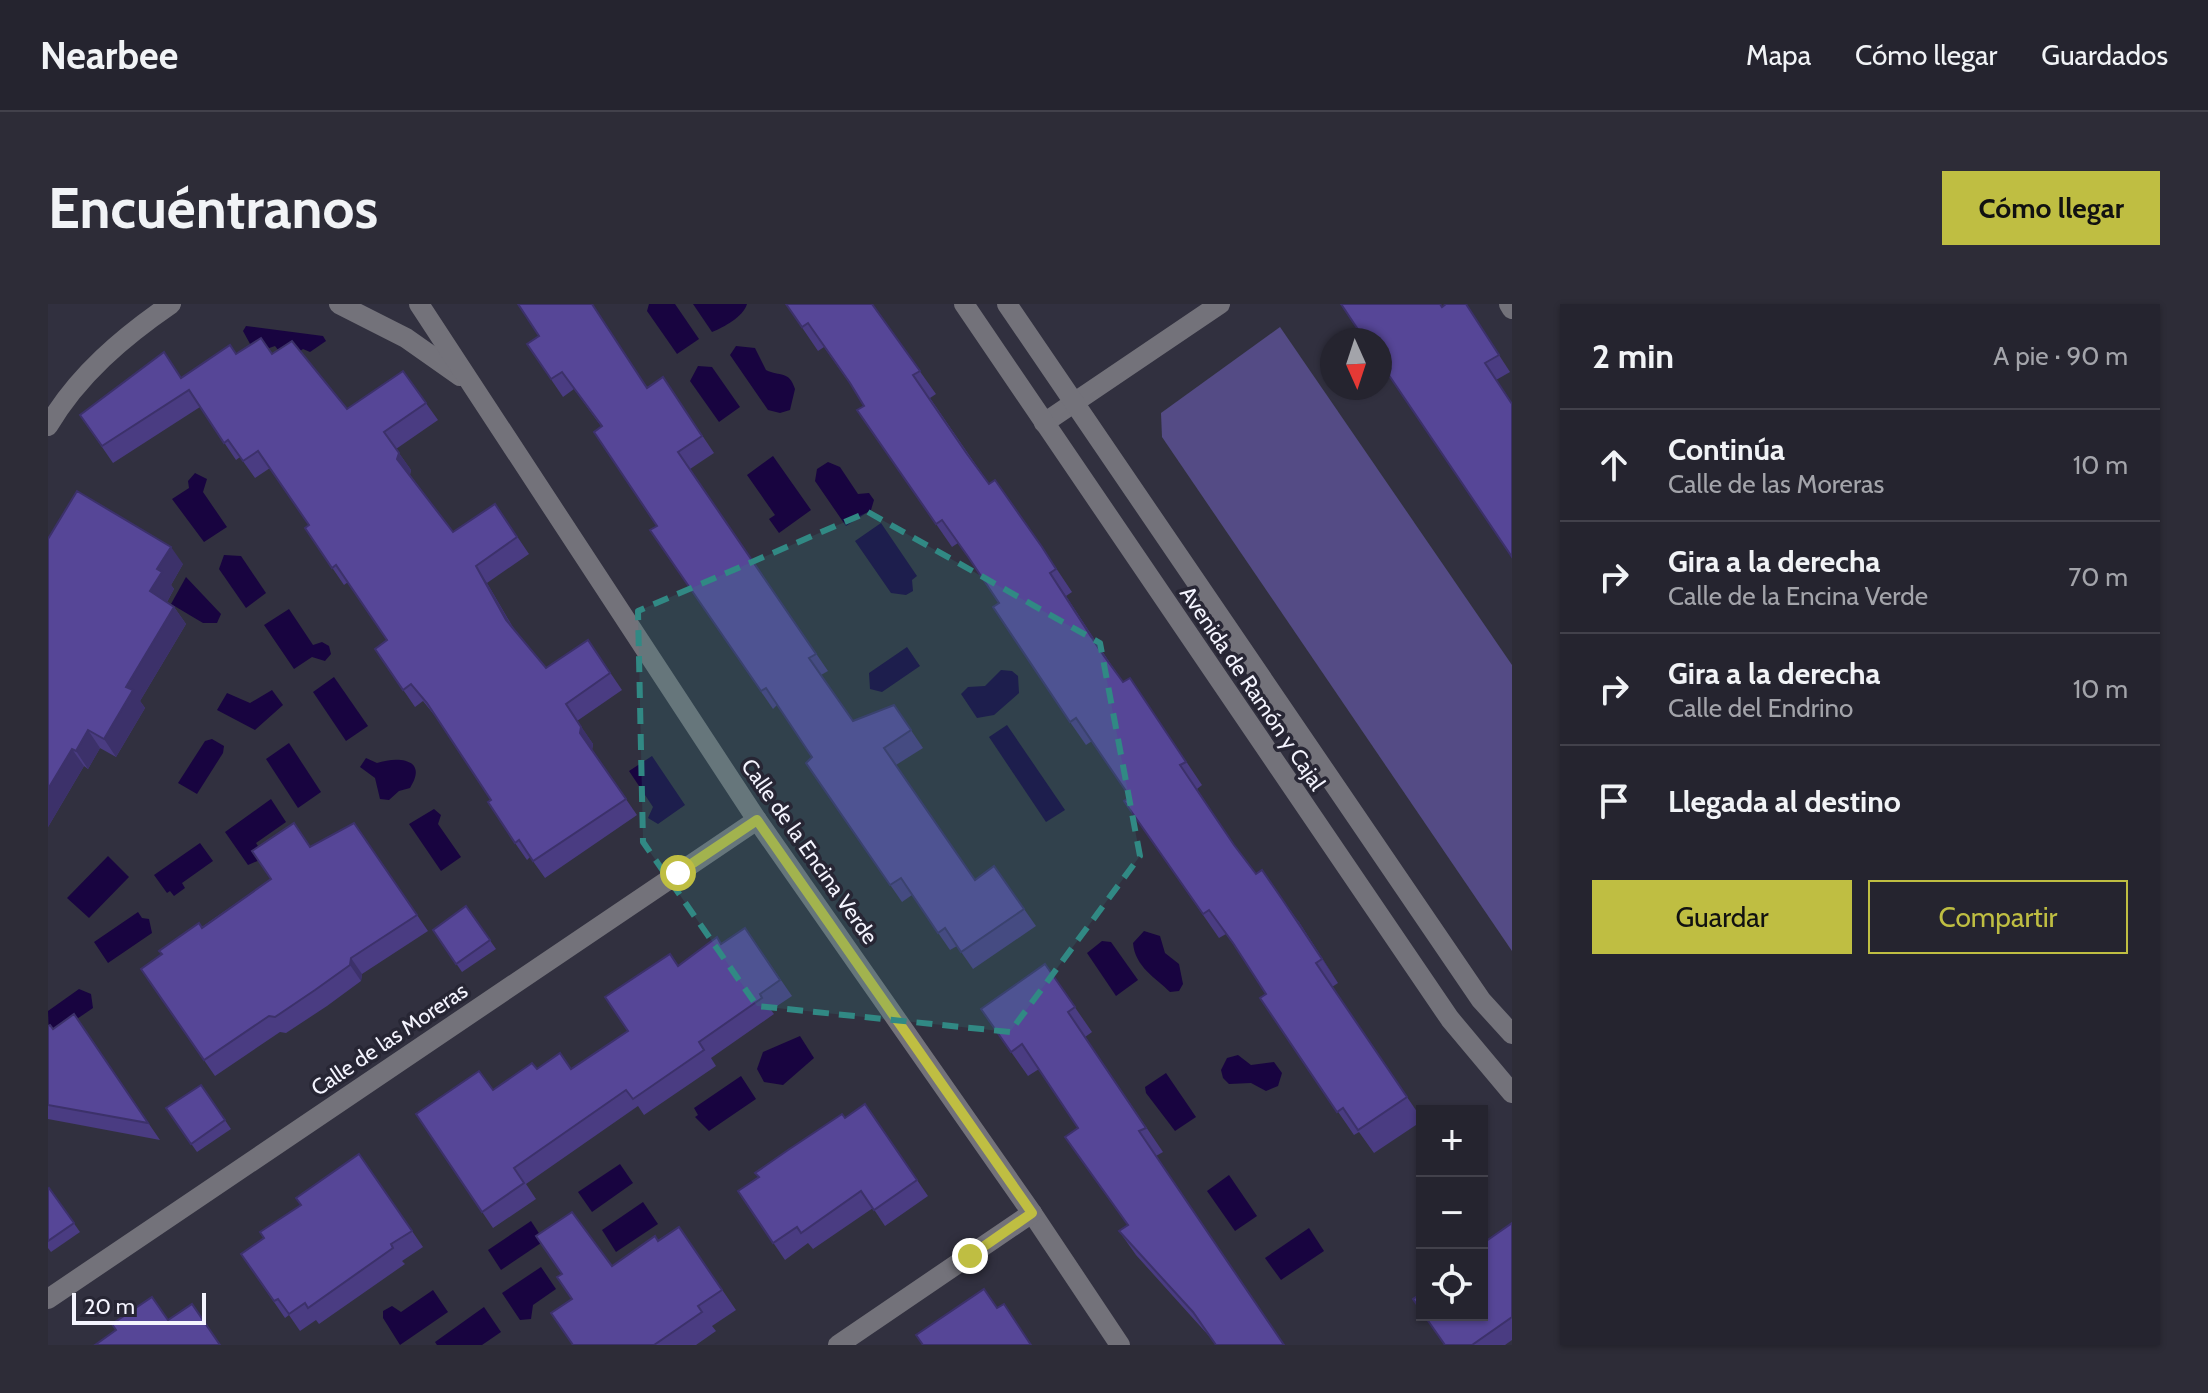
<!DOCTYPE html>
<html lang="es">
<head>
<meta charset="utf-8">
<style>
	body { margin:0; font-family:Cabin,sans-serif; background:#2d2c37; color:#f1f3f6 }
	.controls { position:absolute; right:24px; bottom:24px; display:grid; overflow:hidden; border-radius:0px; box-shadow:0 2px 6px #0004 }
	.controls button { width:72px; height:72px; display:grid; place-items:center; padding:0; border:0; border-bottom:2px solid #42414b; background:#25242f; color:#f1f3f6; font:40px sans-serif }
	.compass { position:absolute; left:1272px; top:24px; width:72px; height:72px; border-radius:50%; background:#25242f; box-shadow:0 2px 6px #0004; rotate:177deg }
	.scale { position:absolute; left:24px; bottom:20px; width:134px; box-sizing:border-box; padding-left:8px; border:4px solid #f4f4fe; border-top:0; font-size:22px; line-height:28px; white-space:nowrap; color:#f4f4fe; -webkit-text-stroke:6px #272634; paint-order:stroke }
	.stop { position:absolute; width:24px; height:24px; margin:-18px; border:6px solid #bfbe42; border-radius:50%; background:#fff }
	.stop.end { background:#bfbe42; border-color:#fff; box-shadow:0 2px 8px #0008 }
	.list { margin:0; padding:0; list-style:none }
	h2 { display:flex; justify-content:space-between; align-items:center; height:104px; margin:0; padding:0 32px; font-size:34px }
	h2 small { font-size:26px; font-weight:400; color:#a3a4aa }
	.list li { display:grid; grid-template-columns:52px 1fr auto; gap:24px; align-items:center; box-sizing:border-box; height:112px; padding:0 32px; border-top:2px solid #42414b }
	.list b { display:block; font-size:30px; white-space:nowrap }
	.list p { margin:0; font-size:26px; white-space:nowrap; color:#a3a4aa }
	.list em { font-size:26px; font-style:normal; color:#a3a4aa }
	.actions { display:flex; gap:16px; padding:24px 32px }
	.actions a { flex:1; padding:18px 0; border:2px solid #bfbe42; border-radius:0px; text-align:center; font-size:28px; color:#bfbe42 }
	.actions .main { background:#bfbe42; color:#111 }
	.icon { flex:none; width:44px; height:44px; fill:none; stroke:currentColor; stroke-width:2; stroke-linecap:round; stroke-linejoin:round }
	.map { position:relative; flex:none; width:1464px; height:1041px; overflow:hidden; border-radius:0px }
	header { display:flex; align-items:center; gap:48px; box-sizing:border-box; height:112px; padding:0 40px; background:#25242f; border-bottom:2px solid #42414b }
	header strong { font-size:38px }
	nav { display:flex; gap:44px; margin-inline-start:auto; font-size:28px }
	.intro { display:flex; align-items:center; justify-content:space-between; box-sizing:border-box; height:192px; padding:0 48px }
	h1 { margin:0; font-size:56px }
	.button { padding:20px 36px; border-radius:0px; background:#bfbe42; color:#111; font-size:28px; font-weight:700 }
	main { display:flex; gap:48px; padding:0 48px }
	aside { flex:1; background:#25242f; border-radius:0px; box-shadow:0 2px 6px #0004 }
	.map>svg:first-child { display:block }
</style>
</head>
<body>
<header>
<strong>Nearbee</strong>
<nav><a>Mapa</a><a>Cómo llegar</a><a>Guardados</a></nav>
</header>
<div class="intro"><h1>Encuéntranos</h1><a class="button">Cómo llegar</a></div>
<main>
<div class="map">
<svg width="1464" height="1041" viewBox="0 0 1464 1041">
	<rect width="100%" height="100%" fill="#31303f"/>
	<path fill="#544b85" d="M1232,23L1464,361V647L1114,133L1113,109Z"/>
	<g fill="#180440">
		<path d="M601,0H627L651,35L629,50L599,7Z"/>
		<path d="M645,0H699C695,13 676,23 664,28Z"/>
		<path d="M198,22L275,32L278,37L262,48L255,45L238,56L227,42L207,49L195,27Z"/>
		<path d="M688,42L707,44L718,66C732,73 741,66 747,85L742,106L732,109L720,106L682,51Z"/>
		<path d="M650,62L664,63L692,103L671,118L642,77Z"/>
		<path d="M725,152L763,206L731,229L721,215L727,211L699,171Z"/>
		<path d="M780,158L792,163L810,190L821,189L826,196L823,206L798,222L767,177L769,165Z"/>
		<path d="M147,169L159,175L155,188L179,223L156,238L124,195L141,184L140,177Z"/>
		<path d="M833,219L869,272L864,276L865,287L858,291L843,289L807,237Z"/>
		<path d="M176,251L193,252L218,289L198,304L171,265Z"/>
		<path d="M138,273L173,310L169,319H155L123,300Z"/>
		<path d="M241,305L265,341L274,338L281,342L283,350L277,357L264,353L246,365L216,321Z"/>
		<path d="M859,343L872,362L834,388L822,385L821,369Z"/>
		<path d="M953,366L964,367L970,372L971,389L946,411L929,414L913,390L920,383L937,382Z"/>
		<path d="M286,373L320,422L298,437L265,388Z"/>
		<path d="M224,386L235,401L207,426L169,406L179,389L202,399Z"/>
		<path d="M959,421L1017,506L998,518L941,433Z"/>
		<path d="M164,435L176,442L175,449L149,490L130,479L157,437Z"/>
		<path d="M241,439L273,488L250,504L218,455Z"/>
		<path d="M604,452L637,501L610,520L600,514L605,503L581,467Z"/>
		<path d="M318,454L329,459C349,452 381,454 362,484L351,487L341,496L332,495L327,474L312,463Z"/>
		<path d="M223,495L238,518L208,539L215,550L214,555L200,561L177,528Z"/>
		<path d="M386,505L393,511L390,520L413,553L393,567L361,520Z"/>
		<path d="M152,539L165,557L134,579L137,584L126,592L122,587L119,589L106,571Z"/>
		<path d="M60,552L81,573L41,614L19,594Z"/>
		<path d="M90,608L94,614L101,615L104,629L60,659L46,638Z"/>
		<path d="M1096,627L1112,632L1117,649L1131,660L1135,680L1131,687L1122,688C1108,674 1087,663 1085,639Z"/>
		<path d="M1054,637L1063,638L1090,676L1068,692L1039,649Z"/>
		<path d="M31,685L43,690L45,704L1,734L0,707Z"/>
		<path d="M752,732L766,754L735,781L716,778L709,765L715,748Z"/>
		<path d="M1190,751L1203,761L1226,758L1234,769L1230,782L1218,787L1203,779L1181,780L1175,774L1173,766L1179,754Z"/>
		<path d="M1118,769L1148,813L1127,827L1098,789L1097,783Z"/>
		<path d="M693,772L708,795L661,827L647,813L650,811L646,804Z"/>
		<path d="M572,860L585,879L544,908L530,888Z"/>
		<path d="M1181,871L1209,912L1187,927L1159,887Z"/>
		<path d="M595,898L610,920L568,948L554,926Z"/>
		<path d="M483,917L496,937L453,966L440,946Z"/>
		<path d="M1261,924L1276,947L1233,976L1217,954Z"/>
		<path d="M493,963L508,985L485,1001L483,1015L472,1016L454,989Z"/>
		<path d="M385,986L400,1008L352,1041L335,1014V1007L344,1002L353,1008Z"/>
		<path d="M436,1003L453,1028L434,1041H389L387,1038Z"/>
	</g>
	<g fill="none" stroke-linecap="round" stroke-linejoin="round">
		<g stroke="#73727a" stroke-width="20">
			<path d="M291,0L358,34L412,72"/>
			<path d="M371,0L709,516L984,909L1072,1041"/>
			<path d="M1461,0L1464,5"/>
			<path d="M996,119L1172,0"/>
			<path d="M0,122C30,71 75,33 123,0"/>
			<path d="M0,995L709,516"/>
			<path d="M790,1041L984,909"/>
		</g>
		<g stroke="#73727a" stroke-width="20">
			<path d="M916,0L1402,715L1464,789"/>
			<path d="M959,0L1433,696L1464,730"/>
		</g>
	</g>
	<g fill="#4a3c82">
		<path d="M738,0H824L888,90L882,94L941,180L947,176L1010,267L1024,288L1018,292L1064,362L1075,378L1082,374L1154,481L1149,485L1191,549L1208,570L1251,618L1290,679L1284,683L1374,815V817L1326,849L1311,828L1306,831L1212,694L1218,690L1188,644L1178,630L1171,634L1076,497L1082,493L1044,437L1038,441L1022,418L951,299L926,261L910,239L904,243L809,106L816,102L803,81L776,43L770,47Z"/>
		<path d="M1418,0L1462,68L1448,76L1394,3Z"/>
		<path d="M491,32L600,83L615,73L666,149L642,165L780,367L773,371L805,417L846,401L875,444L848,461L927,576L946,562L988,622L925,665L909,642L902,646L864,591L854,598L758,459L764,453L729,401L725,405L602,226L609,222L553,122L526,85L515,93L479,40Z"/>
		<path d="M188,50H224L299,105L355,67L390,116L348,145L363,166L362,171L405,228L447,200L481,250L439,279L466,325L498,364L540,336L574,386L529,417L545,440L544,446L589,511L497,574L482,553L479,556L467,539L443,496L387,412L375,397L367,403L327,345L339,336L300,278L296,281L257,224L261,221L222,164L207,174L192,153L188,156L152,103L65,159L32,111L133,74Z"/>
		<path d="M0,235L135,260L123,281L126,285L119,298L126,303L138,320L92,397L97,404L68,453L52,444L40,465L36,462L0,523Z"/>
		<path d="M306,519L380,627L314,670L313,677L279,702L238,729L232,728L167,772L93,665L223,575L262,543Z"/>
		<path d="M418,602L448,645L414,668L385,626Z"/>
		<path d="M697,624L744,692L723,706L726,710L663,754L668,762L596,811L590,802L478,880L488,895L445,924L368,810L445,786L489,765H523L580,727L630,662L673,640Z"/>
		<path d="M997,660L1044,728L1037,733L1115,848L1108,852L1161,1032L1088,951L1071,927L1080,921L1030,824L991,765L980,772L933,705Z"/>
		<path d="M26,710L112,836L0,815V722L5,725Z"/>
		<path d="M153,781L183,825L149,848L118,804Z"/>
		<path d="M817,800L880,892L837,922L825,904L765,945L760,939L737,956L690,887Z"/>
		<path d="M311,850L375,943L354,957L357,960L271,1020L268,1016L252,1027L241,1011L237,1014L193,950L216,934Z"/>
		<path d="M1,884L32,928L3,948L0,944V885Z"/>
		<path d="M1464,919V1036L1457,1041H1397Z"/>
		<path d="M631,923L688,1006L664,1022L668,1027L648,1041H525L524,995L564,962L610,936Z"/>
	</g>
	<g fill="#3c316a">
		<path d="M336,128L363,166L361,172L349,155Z"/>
		<path d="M123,243L135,260L123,281L126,285L115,305L102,287L109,265Z"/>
		<path d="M428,262L439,279L470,333L458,316Z"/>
		<path d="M1002,269L1018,292L1070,372L1053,348Z"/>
		<path d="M126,303L138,320L92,397L97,404L68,453L56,435L78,383Z"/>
		<path d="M518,400L545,440L544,446L589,511L532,429Z"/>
		<path d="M40,426L52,444L40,465L28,447Z"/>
		<path d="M24,445L36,462L0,523V485Z"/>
		<path d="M1234,595L1251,618L1290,679Z"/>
		<path d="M303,654L314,670L313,677L302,661Z"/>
	</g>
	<g fill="#564697" stroke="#3c316a" stroke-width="2">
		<path d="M470,0H544L599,84L615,73L654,132L630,148L768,350L761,354L805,417L846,401L863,426L836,444L927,576L946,562L976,605L913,648L897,624L890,629L853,574L842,581L758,459L764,453L718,384L713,387L602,226L609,222L546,128L554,122L514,68L503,75L479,40L491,32Z"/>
		<path d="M738,0H824L872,67L865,71L919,150L941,180L947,176L994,243L1008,265L1002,269L1053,348L1075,378L1082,374L1138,458L1132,461L1186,541L1208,570L1214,566L1234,595L1274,655L1268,659L1359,793L1310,826L1295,804L1289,808L1212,694L1218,690L1185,639L1161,606L1155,610L1076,497L1082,493L1028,414L1022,418L945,303L951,299L921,254L894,216L888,220L809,106L816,102L802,79L760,19L754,23Z"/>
		<path d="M1293,0H1392L1394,3L1398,0H1418L1451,51L1437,59L1464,100V253L1332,58V36H1317Z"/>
		<path d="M213,34L224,50L244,37L299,105L355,67L378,99L336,128L351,149L349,155L405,228L447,200L469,233L428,262L458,316L498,364L540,336L562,369L518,400L533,423L532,429L578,495L485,557L471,536L467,539L440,498L443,496L379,399L363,380L355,386L327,345L339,336L288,261L284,264L257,224L261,221L210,147L195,157L180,136L176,139L141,86L54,142L32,111L116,48L133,74L182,41L188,50Z"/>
		<path d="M29,187L123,243L109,265L114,268L102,287L126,303L78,383L85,386L56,435L40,426L28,447L24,445L0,485V235Z"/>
		<path d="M246,519L262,543L306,519L369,611L303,654L302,661L267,686L227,713L221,712L156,756L93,665L114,650L111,647L151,619L154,624L223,575L204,547Z"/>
		<path d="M418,602L442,636L408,660L385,626Z"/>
		<path d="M697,624L732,676L712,690L714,694L651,738L656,746L585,795L578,786L466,864L476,879L434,908L368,810L431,767L445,786L484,759L489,765L512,749L523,765L580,727L557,693L622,650L630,662L669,633L673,640Z"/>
		<path d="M997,660L1027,703L1020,708L1098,824L1091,827L1236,1041H1168L1145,1008L1071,927L1080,921L1017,833L1030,824L974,740L963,748L933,705Z"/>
		<path d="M26,710L100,819L0,801V722L2,721L5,725Z"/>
		<path d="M153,781L177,816L143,840L118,804Z"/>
		<path d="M817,800L869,876L826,906L813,887L753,929L749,923L725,939L690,887L711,873L707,869L740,846L794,810L797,814Z"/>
		<path d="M311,850L364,927L343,940L345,944L260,1004L257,999L241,1010L230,995L226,997L193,950L216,934L212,928L253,901L248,894Z"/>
		<path d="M1,884L26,919L0,937V885Z"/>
		<path d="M524,908L564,962L607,932L610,937L631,923L674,986L650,1002L654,1008L606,1041H525L503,1009L524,995L509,973L514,970L488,932Z"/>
		<path d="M1464,919V1013L1424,1041H1397L1376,1011H1434V940Z"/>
		<path d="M936,985L949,1004L956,1000L983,1041H875L868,1031Z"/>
		<path d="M1374,989V1008L1365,995Z"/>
		<path d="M104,993L120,1016L144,1000L172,1041H47L68,1026L64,1020Z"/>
	</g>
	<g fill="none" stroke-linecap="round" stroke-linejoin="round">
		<path stroke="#bfbe42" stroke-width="10" d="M630,569L709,516L984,909L922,952"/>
	</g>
	<path fill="#318984" fill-opacity="0.2" stroke="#318984" stroke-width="6" stroke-dasharray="16 10" stroke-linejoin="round" d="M820,208L1052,339L1092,552L962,728L709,702L595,538L590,307Z"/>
	<g text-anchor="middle" stroke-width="7" stroke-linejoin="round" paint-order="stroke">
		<g font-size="22" fill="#f4f4fe" stroke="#272634">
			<text transform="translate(1205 384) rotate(56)" y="8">Avenida de Ramón y Cajal</text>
			<text transform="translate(762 547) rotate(55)" y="8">Calle de la Encina Verde</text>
			<text transform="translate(341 735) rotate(-34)" y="8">Calle de las Moreras</text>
		</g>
	</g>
</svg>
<div class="controls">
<button>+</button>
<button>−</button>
<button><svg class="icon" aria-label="locate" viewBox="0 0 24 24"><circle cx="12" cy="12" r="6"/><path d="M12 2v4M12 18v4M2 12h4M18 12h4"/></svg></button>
</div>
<svg class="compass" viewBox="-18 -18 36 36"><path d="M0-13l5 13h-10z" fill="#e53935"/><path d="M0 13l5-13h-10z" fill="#a3a4aa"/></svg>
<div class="scale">20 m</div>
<div class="stop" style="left:630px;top:569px"></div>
<div class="stop end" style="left:922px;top:952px"></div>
</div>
<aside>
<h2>2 min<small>A pie · 90 m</small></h2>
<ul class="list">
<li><svg class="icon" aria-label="ahead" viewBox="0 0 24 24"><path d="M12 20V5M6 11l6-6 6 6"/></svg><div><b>Continúa</b><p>Calle de las Moreras</p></div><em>10 m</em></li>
<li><svg class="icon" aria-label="right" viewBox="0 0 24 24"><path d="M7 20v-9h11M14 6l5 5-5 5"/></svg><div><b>Gira a la derecha</b><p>Calle de la Encina Verde</p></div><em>70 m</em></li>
<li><svg class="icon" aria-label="right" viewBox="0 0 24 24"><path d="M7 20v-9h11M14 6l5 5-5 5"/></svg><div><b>Gira a la derecha</b><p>Calle del Endrino</p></div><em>10 m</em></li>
<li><svg class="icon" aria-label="arrive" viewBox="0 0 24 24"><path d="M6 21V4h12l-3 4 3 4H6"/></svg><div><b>Llegada al destino</b></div></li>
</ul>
<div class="actions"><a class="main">Guardar</a><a>Compartir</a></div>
</aside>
</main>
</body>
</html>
